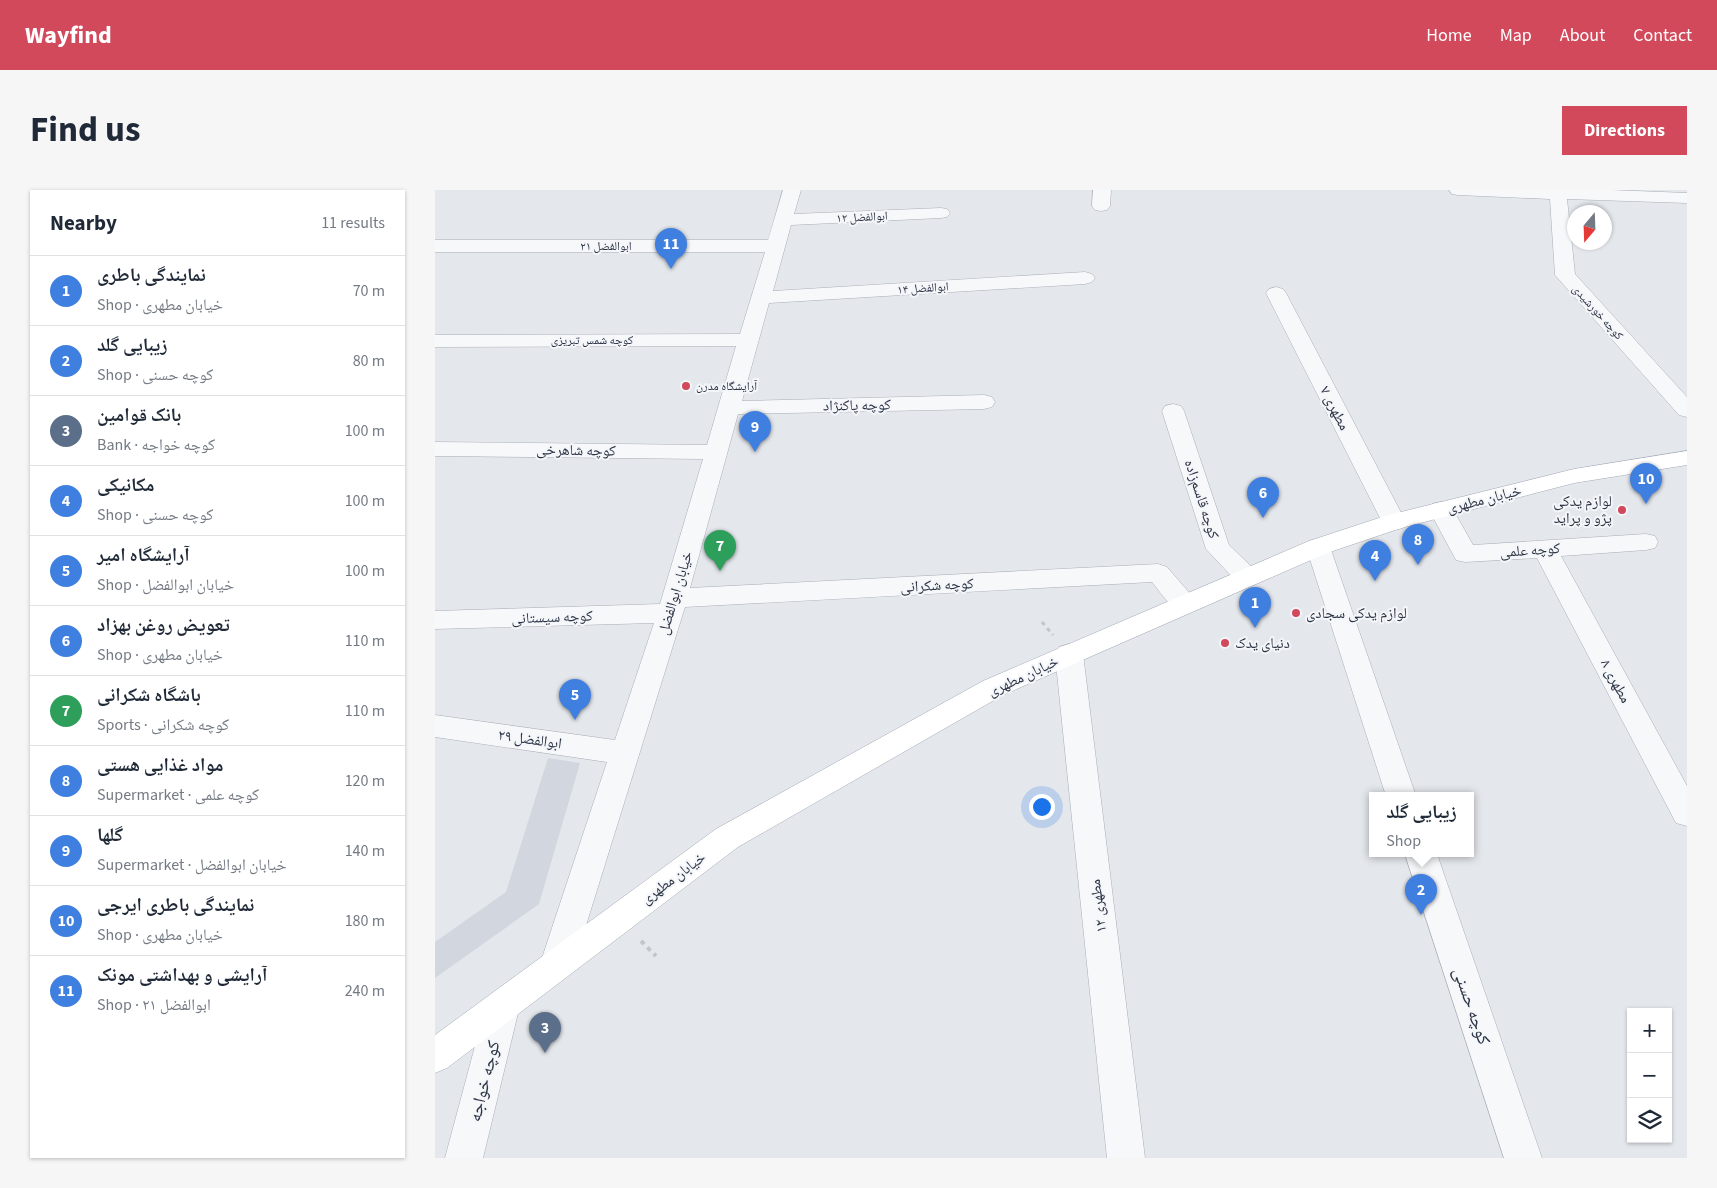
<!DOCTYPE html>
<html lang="en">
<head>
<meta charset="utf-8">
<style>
	body { margin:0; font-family:"Source Sans 3","Noto Naskh Arabic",sans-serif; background:#f6f6f7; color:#1f2937 }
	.controls { position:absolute; right:15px; bottom:15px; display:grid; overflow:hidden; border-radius:0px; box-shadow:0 1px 4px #0004 }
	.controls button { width:45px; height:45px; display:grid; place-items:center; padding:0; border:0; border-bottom:1px solid #e0e1e3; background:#fff; color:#1f2937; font:25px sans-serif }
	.compass { position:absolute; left:1132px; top:15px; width:45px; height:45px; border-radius:50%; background:#fff; box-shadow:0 1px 4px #0004; rotate:199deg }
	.you { position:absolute; left:606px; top:616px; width:18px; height:18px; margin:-12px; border:4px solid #fff; border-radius:50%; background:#1a73e8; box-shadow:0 0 0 8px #1a73e833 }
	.badge { display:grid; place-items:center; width:32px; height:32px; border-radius:50%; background:#d1495b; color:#fff; font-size:16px; font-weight:700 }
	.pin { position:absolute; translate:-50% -41px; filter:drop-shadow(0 1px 2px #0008) }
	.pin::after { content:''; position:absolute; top:26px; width:18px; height:15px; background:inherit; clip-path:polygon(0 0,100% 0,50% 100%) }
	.popup { position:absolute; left:934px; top:602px; width:105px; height:65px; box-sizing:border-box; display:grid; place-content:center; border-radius:0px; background:#fff; filter:drop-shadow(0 1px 4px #0005); font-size:16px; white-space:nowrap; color:#747a83 }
	.popup b { font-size:19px; color:#1f2937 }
	.popup::after { content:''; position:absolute; left:50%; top:100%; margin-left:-10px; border:10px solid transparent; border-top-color:#fff }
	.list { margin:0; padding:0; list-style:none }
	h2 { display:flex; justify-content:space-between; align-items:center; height:65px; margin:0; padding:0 20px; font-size:21px }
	h2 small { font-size:16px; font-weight:400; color:#747a83 }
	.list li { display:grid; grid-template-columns:32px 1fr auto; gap:15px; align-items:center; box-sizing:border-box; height:70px; padding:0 20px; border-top:1px solid #e0e1e3 }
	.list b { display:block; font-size:19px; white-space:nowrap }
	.list p { margin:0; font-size:16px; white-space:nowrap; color:#747a83 }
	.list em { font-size:16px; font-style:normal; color:#747a83 }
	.icon { flex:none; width:28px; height:28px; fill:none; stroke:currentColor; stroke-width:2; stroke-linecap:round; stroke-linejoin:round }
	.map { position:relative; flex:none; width:1252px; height:968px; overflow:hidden; border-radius:0px }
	header { display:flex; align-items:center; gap:30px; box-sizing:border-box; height:70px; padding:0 25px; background:#d1495b; color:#fff }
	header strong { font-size:24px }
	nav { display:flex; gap:28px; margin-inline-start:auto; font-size:18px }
	.intro { display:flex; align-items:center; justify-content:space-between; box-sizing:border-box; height:120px; padding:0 30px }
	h1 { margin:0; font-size:35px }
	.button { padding:12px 22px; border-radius:0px; background:#d1495b; color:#fff; font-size:18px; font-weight:700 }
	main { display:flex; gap:30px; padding:0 30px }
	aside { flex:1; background:#fff; border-radius:0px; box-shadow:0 1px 4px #0004 }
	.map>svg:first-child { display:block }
</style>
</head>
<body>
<header>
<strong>Wayfind</strong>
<nav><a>Home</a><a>Map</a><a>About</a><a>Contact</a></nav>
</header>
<div class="intro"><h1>Find us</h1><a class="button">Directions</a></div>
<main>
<aside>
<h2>Nearby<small>11 results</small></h2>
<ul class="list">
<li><span class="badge" style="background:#3f7fe0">1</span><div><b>نمایندگی باطری</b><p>Shop · خیابان مطهری</p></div><em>70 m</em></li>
<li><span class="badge" style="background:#3f7fe0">2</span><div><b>زیبایی گلد</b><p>Shop · کوچه حسنی</p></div><em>80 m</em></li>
<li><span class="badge" style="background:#5c6f8a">3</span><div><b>بانک قوامین</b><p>Bank · کوچه خواجه</p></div><em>100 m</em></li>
<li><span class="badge" style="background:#3f7fe0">4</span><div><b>مکانیکی</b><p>Shop · کوچه حسنی</p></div><em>100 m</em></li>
<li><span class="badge" style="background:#3f7fe0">5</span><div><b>آرایشگاه امیر</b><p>Shop · خیابان ابوالفضل</p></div><em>100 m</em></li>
<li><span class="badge" style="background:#3f7fe0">6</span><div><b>تعویض روغن بهزاد</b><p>Shop · خیابان مطهری</p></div><em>110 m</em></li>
<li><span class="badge" style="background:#2e9e5b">7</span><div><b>باشگاه شکرانی</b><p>Sports · کوچه شکرانی</p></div><em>110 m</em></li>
<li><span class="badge" style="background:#3f7fe0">8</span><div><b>مواد غذایی هستی</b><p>Supermarket · کوچه علمی</p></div><em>120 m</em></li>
<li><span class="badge" style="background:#3f7fe0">9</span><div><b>گلها</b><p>Supermarket · خیابان ابوالفضل</p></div><em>140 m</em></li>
<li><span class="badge" style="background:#3f7fe0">10</span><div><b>نمایندگی باطری ایرجی</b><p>Shop · خیابان مطهری</p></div><em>180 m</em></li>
<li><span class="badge" style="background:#3f7fe0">11</span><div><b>آرایشی و بهداشتی مونک</b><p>Shop · ابوالفضل ۲۱</p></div><em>240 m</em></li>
</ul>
</aside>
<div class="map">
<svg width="1252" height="968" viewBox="0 0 1252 968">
	<rect width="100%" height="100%" fill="#e4e7ec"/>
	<path fill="#d2d6de" d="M113,568L145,573L104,714L0,788V752L71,702Z"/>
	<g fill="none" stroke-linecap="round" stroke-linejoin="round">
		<defs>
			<g id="minor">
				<path d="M348,0H366L359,24L506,18L512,19L515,23L512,27L506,28L356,35L338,101L650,82L657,84L660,88L657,92L650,94L334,113L307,211L549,205L557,207L560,212L557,217L549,219L303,224L255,398L723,374L732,377L764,414L760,420C739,427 729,406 717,392L250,417L139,774L134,785L122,789L110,785L105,774L172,572L0,547V525L180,550L219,433L0,439V421L225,414L268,269L0,266V252L272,255L301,156L0,157V145L305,144L330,62H0V50H333Z"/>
				<path d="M658,0H676L675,16L672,20L666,21L660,20L657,16Z"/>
				<path d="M1014,0H1176L1252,3V13L1132,9L1140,84L1252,207V227L1244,225L1120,85L1115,9L1023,5L1017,4Z"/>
				<path d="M841,97L848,99L851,103L971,332L968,338L959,340L950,338L947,332L831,103L834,99Z"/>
				<path d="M738,214L746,216L749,221L794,355L821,381L825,387L821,393L812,396L803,393L771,359L727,221L730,216Z"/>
				<path d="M1006,312L1015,314L1038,355L1211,344L1220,346L1223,352L1220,358L1211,360L1126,366L1252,596V636L1241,633L1102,368L1030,372L1021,370L994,320L997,314Z"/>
				<path d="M883,349L892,351L895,357L981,606H951L871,357L874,351Z"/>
				<path d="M634,454L644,457L648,464L710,968H672L620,464L624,457Z"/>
				<path d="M970,664H1002L1107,968H1069Z"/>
				<path d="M68,799L80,804L85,815L48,968H10L51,815L56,804Z"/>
			</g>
			<path id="major" d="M1252,261V275L1139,293L966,338L892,363L568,505L303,657L12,878L0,883V845L281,639L548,491L874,351L950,326L1139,279Z"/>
		</defs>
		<use href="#minor" stroke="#a9aeb7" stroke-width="1"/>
		<use href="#major" stroke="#a3abb8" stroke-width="1"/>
		<g stroke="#c2c5cb" stroke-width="3" stroke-dasharray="4 4" stroke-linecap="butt">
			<path d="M972,352L980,364"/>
			<path d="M607,432L618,445"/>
		</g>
		<path stroke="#c2c5cb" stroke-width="4" stroke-dasharray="4.5 4.5" stroke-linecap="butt" d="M206,751L221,766"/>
		<use href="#minor" fill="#f7f8fa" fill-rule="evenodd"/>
		<use href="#major" fill="#fff" fill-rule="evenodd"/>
	</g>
	<g fill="#d1495b" stroke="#f4f6f9" stroke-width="2">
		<circle cx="251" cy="196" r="5"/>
		<circle cx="1187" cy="320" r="5"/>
		<circle cx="861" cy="423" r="5"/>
		<circle cx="790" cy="453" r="5"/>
	</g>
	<g text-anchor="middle" stroke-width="4" stroke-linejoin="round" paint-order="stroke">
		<g font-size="12" fill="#2b3445" stroke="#f4f6f9">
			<text transform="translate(427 27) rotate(-3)" y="4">۱۲ ابوالفضل</text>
			<text x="171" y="60">ابوالفضل ۲۱</text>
			<text transform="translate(488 98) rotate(-4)" y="4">ابوالفضل ۱۴</text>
			<text transform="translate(1163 122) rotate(48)" y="4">کوچه خورشیدی</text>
			<text x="157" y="154">کوچه شمس تبریزی</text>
		</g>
		<g font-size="12" fill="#2b3445" stroke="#f4f6f9" text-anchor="start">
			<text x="261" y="200">آرایشگاه مدرن</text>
		</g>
		<g font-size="15" fill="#2b3445" stroke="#f4f6f9">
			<text transform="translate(422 215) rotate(-1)" y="5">کوچه پاکنژاد</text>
			<text transform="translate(900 218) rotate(63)" y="5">مطهری ۷</text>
			<text transform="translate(141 260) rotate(1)" y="5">کوچه شاهرخی</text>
			<text transform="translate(767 309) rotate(72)" y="5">کوچه قاسم‌زاده</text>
			<text transform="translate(1049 309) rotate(-14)" y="5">خیابان مطهری</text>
			<text transform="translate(1095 360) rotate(-4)" y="5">کوچه علمی</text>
			<text transform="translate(502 395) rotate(-3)" y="5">کوچه شکرانی</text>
			<text transform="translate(240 403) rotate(-73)" y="5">خیابان ابوالفضل</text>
			<text transform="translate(117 427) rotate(-2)" y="5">کوچه سیستانی</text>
			<text transform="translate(588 486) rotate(-25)" y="5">خیابان مطهری</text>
			<text transform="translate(1181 491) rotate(62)" y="5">مطهری ۸</text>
			<text transform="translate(95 549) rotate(8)" y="5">ابوالفضل ۲۹</text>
			<text transform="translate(238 688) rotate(-37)" y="5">خیابان مطهری</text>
			<text transform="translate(663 716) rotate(-97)" y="5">مطهری ۱۲</text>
		</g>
		<g font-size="15" fill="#2b3445" stroke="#f4f6f9" text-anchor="start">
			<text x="1177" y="316" text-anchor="end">لوازم یدکی<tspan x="1177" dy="17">پژو و پراید</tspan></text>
			<text x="871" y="428">لوازم یدکی سجادی</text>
			<text x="800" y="458">دنیای یدک</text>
		</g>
		<g font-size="18" fill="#2b3445" stroke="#f4f6f9">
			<text transform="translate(1037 816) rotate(71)" y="6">کوچه حسنی</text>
			<text transform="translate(49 891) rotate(-76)" y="6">کوچه خواجه</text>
		</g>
	</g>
</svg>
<div class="controls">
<button>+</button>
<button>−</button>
<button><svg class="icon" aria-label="layers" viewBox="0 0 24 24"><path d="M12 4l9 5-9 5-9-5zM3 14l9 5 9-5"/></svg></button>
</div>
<svg class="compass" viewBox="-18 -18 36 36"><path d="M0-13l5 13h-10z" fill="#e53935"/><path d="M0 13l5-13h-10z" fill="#747a83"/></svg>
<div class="you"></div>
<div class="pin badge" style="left:820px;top:438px;background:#3f7fe0">1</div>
<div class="pin badge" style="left:986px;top:725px;background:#3f7fe0">2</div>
<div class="popup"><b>زیبایی گلد</b>Shop</div>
<div class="pin badge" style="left:110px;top:863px;background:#5c6f8a">3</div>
<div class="pin badge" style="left:940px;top:391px;background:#3f7fe0">4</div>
<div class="pin badge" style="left:140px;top:530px;background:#3f7fe0">5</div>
<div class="pin badge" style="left:828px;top:328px;background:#3f7fe0">6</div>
<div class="pin badge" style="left:285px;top:381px;background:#2e9e5b">7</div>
<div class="pin badge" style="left:983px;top:375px;background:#3f7fe0">8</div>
<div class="pin badge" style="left:320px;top:262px;background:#3f7fe0">9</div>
<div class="pin badge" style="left:1211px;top:314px;background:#3f7fe0">10</div>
<div class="pin badge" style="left:236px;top:79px;background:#3f7fe0">11</div>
</div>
</main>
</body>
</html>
